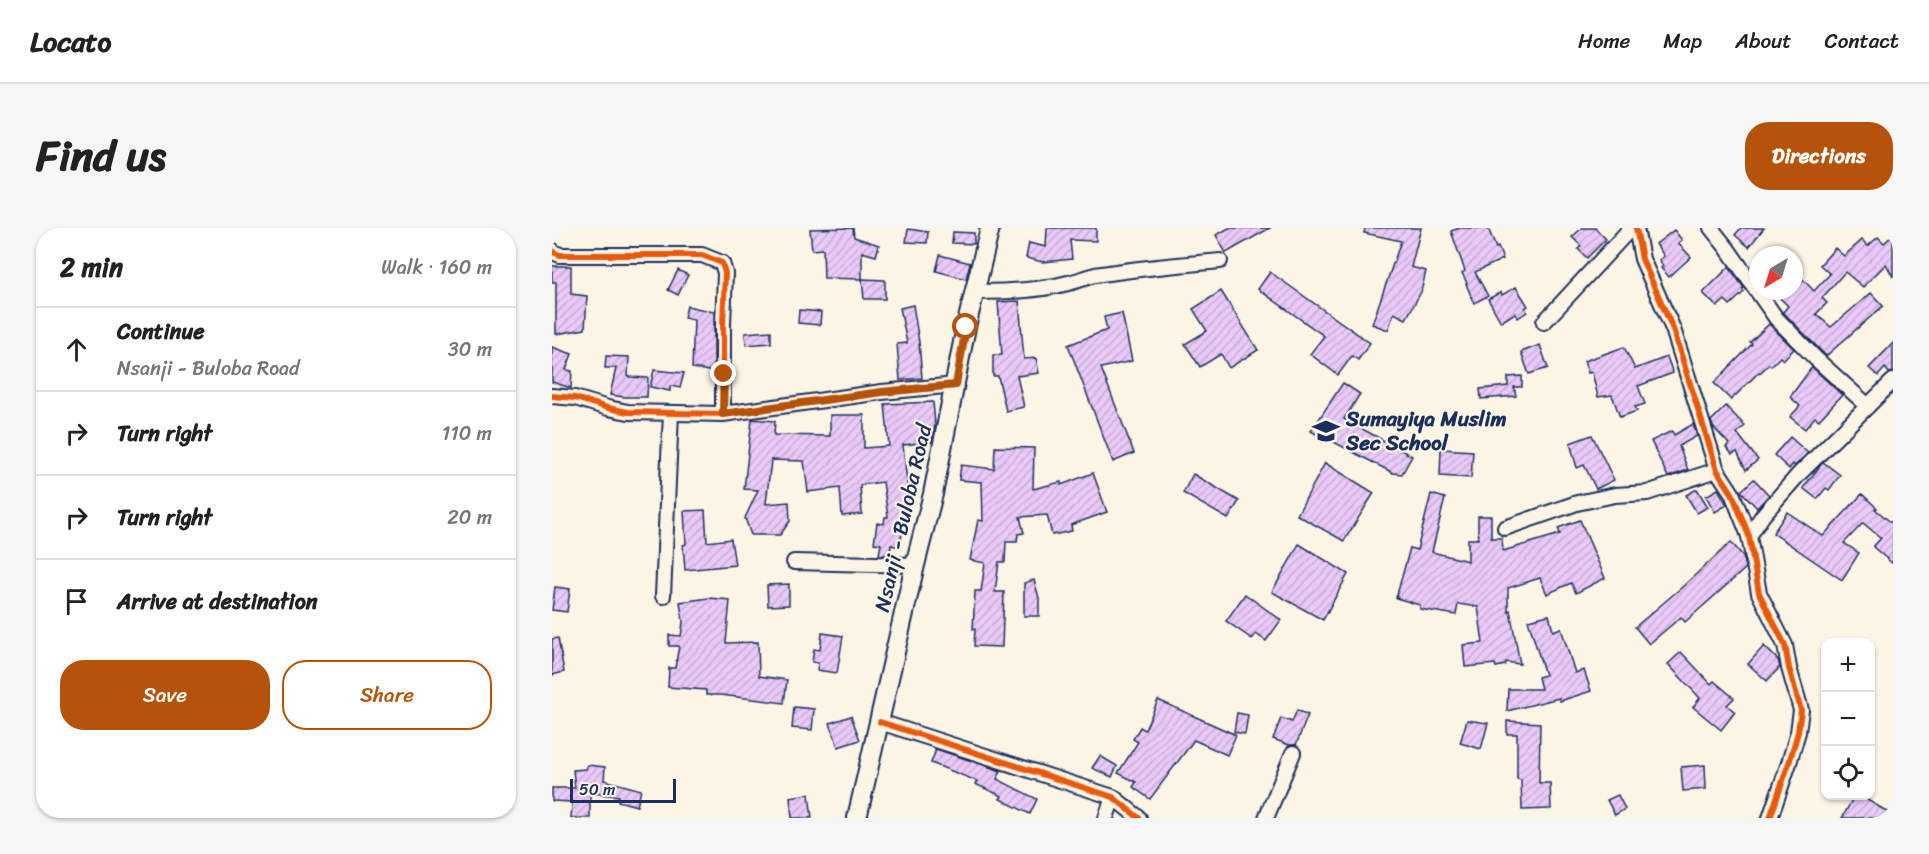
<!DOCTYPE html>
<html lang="en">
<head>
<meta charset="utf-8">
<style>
	body { margin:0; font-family:Sriracha,sans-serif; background:#f6f6f6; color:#222 }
	.controls { position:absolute; right:18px; bottom:18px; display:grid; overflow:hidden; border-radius:12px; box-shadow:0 2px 4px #0004 }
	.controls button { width:54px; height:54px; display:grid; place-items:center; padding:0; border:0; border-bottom:2px solid #e0e0e0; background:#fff; color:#222; font:30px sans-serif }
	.compass { position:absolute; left:1197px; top:18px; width:54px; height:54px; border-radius:50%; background:#fff; box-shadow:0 2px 4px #0004; rotate:218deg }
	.scale { position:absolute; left:18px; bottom:15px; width:106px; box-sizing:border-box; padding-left:6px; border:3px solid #1b2f5e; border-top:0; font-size:16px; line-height:21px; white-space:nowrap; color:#1b2f5e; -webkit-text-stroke:4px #fcf5e5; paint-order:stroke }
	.stop { position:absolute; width:18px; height:18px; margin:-14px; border:4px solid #b45309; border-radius:50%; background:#fff }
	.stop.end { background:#b45309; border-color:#fff; box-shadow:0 2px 6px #0008 }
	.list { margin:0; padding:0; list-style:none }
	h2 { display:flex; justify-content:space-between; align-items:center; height:78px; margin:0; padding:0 24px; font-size:26px }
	h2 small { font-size:20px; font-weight:400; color:#767676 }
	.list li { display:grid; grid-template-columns:39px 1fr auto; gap:18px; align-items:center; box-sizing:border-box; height:84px; padding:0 24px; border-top:2px solid #e0e0e0 }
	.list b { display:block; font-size:22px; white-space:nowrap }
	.list p { margin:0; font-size:20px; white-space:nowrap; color:#767676 }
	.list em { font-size:20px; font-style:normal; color:#767676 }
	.actions { display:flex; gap:12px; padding:18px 24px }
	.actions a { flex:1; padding:14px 0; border:2px solid #b45309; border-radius:24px; text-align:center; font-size:21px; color:#b45309 }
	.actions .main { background:#b45309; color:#fff }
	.icon { flex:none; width:33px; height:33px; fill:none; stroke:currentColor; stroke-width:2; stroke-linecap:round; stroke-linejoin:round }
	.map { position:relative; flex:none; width:1341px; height:590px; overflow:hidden; border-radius:24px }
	header { display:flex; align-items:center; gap:36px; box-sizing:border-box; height:84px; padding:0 30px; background:#fff; border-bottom:2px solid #e0e0e0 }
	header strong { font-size:28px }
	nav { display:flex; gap:33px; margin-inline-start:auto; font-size:21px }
	.intro { display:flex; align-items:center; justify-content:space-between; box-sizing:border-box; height:144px; padding:0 36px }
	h1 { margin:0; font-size:42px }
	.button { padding:15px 27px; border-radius:24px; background:#b45309; color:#fff; font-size:21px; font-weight:700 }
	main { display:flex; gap:36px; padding:0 36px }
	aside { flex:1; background:#fff; border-radius:24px; box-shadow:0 2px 4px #0004 }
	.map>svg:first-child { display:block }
</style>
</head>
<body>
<header>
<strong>Locato</strong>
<nav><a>Home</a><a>Map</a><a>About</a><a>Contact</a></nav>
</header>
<div class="intro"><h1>Find us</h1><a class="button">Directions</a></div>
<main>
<aside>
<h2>2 min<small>Walk · 160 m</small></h2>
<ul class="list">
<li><svg class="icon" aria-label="ahead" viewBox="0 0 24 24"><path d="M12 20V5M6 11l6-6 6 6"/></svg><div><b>Continue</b><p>Nsanji - Buloba Road</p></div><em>30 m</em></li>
<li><svg class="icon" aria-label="right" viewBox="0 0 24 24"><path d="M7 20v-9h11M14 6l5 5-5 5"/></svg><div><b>Turn right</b></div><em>110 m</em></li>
<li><svg class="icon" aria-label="right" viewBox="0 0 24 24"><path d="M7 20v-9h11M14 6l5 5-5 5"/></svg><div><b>Turn right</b></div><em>20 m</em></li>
<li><svg class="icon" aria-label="arrive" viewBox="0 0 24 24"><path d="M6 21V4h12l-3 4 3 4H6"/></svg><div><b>Arrive at destination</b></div></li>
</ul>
<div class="actions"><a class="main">Save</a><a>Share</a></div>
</aside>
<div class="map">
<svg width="1341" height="590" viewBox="0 0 1341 590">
	<defs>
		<pattern id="building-hatch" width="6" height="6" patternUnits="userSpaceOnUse" patternTransform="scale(1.5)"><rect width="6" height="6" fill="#e9c9f6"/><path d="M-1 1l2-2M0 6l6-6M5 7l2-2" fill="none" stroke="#c7add5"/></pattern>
	</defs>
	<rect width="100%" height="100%" fill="#fcf5e5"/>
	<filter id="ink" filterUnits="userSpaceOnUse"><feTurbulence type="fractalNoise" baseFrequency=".0167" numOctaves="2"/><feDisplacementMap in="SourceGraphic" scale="12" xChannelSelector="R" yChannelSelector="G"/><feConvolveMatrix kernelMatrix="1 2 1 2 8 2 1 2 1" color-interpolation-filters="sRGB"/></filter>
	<g filter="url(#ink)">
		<g fill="url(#building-hatch)" stroke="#1b2f5e" stroke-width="1.5">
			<path d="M301,0L302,9L327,17L324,28L310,24V51L272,50L271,21L260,22L258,1Z"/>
			<path d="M495,0H544V13L518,12L520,31L491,34L474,30L477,15L494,19Z"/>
			<path d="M677,0H718L674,25L664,7Z"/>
			<path d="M813,0H869L859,39L874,43L869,64L854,91L842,85L836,102L820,96L849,13L812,5Z"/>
			<path d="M908,0H936L944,20L946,19L951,31L923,44L936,68L922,75L914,56L915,55L910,45L913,43L899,3Z"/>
			<path d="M1030,0H1043L1054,11L1035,30L1026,21L1029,18L1020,9Z"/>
			<path d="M1189,0H1212L1197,19L1183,7Z"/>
			<path d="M356,1L376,4L375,15L354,14Z"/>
			<path d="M1122,2L1130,12L1126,15L1139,29L1117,49L1109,40L1111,38L1107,32L1112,28L1104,16Z"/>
			<path d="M401,4L422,5V16L400,15Z"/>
			<path d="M1341,7V49L1334,36L1311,59L1293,44L1270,70L1275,75L1264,86L1279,99L1319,65L1331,78L1274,128L1231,84L1236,78L1221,63H1242V42L1262,63L1278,46L1268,37L1283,20L1292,28L1310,12L1316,18L1326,9L1332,15Z"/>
			<path d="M388,27L418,35L414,51L384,43Z"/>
			<path d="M0,38H19V66L35,68L33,101L4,106V54H0Z"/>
			<path d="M1177,39L1192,60L1190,61L1192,64L1178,77L1173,72L1165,79L1151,65Z"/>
			<path d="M126,42L136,47L126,67L116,62Z"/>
			<path d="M718,44L818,115L806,132L800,128L786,147L758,126L772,108L706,61Z"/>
			<path d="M310,51L333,52V71H312Z"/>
			<path d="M964,59L976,78L973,80L975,84L966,90L963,85L949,94L936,71L949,64L950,67Z"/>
			<path d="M669,63L706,122L677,140L669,126L648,139L633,116L655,103L641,81Z"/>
			<path d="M467,73L472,131L484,130L487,145L465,148L472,179L454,183L446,148H441V127H450L446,74Z"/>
			<path d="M361,77L367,114L370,150L348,152L345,116L355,115L348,80Z"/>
			<path d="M135,78L162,84V144L140,140L142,92L132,90Z"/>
			<path d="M247,82L269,84L268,97L246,95Z"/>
			<path d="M570,85L580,133L549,140L582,225L561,234L516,117L555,102L552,89Z"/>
			<path d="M1217,96L1242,121L1231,132L1228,129L1219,138L1217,136L1208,145L1207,144L1179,172L1162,155L1200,116L1198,114Z"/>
			<path d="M219,103V115L194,117L193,105Z"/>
			<path d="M1341,115V144L1337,145L1333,140L1326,148L1317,140Z"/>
			<path d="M988,117L996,140L977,146L969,124Z"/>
			<path d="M0,119L20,126L14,142L20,143L19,160L0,154Z"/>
			<path d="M1072,119L1083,141L1115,129L1121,145L1086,158L1093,176L1083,179L1085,183L1068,189L1060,167L1046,169L1040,144L1036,145L1032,133Z"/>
			<path d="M54,128L77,129L76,148L78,149L96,150L95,169H72L58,167L64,140H53Z"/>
			<path d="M1260,139L1290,167L1267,192L1263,189L1253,201L1238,189L1248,178L1238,169Z"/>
			<path d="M102,142L132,145L128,160L118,158V163L98,159Z"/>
			<path d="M970,148V159H962L964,168L929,171L928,161L956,158V149Z"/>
			<path d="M791,155L808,166L792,191L860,228L850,246L841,245L778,212L777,214L759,203Z"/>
			<path d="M381,174L383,197L380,214L351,217L358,282L353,283L348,319L339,317L338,327H327L329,316L322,315L325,295L332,296L333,289H336L331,254L308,257L310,286L290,288L288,260L256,264L252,233L219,232L214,276L237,274L238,293L228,307H199L193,290L206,262L192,261L200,191L223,193L222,207L278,208V187H312V220L337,218L333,176Z"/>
			<path d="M1174,178L1193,198L1185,205L1206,232L1194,242L1185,224L1180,226L1174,219L1177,216L1161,199L1159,193Z"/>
			<path d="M1141,196L1145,208L1127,218L1136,242L1116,249L1099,213L1120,203L1122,207Z"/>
			<path d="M1040,207L1062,252L1044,261L1032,237L1025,240L1018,215Z"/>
			<path d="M1238,209L1256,225L1243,238L1241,236L1237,241L1222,227Z"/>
			<path d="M443,219L482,220L481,261L509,254V257L541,245L555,284L519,297L520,303L500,307L495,287L468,289L472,305L466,306L465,314H454L453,334H447L443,364H452L450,419L422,418L423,401H421L423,363H429L433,335L418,332L426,292L431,293L430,254L407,252L409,237L442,241Z"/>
			<path d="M889,221L921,223L919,250L888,248Z"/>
			<path d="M1271,234L1288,247L1277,262L1274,260L1265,271L1251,260Z"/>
			<path d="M773,235L822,265L792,313L745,287Z"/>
			<path d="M641,246L687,273L676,291L631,265Z"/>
			<path d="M1202,251L1217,267L1205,280L1189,263Z"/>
			<path d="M1145,261L1156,279L1145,285L1134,267Z"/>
			<path d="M1166,261L1175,277L1163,284L1154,268Z"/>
			<path d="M879,266L893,270L880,324L916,333V311H926V288H939V310H950L951,323L1008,306L1006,300L1028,292L1053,350L1024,365L1019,355L995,366L988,350L956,360V383L958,382L968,436L954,434L953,437L944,439L943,436L913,439L911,417L931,415L926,379L906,376L904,387L868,381V377L844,370L858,320L865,322Z"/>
			<path d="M1310,266L1325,280L1323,281L1341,296V336L1321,319L1329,310L1311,295L1292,315L1307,325L1290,352L1221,305L1235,284L1271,308Z"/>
			<path d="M153,282L155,314L179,311L183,337L133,342L131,317L134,316L132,283Z"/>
			<path d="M1179,314L1191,328L1194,340L1133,394L1129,389L1097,416L1083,399L1129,360Z"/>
			<path d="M747,316L796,346L771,392L720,364Z"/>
			<path d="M482,352L487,370V388H472V355Z"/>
			<path d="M237,356V377L216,378L215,357Z"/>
			<path d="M3,359L18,361L15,384L0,382Z"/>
			<path d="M693,366L729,392L714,413L704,406L700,411L674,393Z"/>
			<path d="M157,370L178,372L174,415L206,414L207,448L235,452L232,475L169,467H154V462L116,459L117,440H123L127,418H117V407L129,408L131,394L128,374Z"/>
			<path d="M997,387L1001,403L1009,400L1023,445L1032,442L1039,463L1008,473L1007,470L955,483L956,461H989L986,449L993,447L976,392Z"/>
			<path d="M270,405L291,408L285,445L265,442L266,435L260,434L262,421L268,422Z"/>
			<path d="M6,410L12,444L0,447V411Z"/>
			<path d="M1212,418L1226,432L1228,439L1215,453L1196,436Z"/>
			<path d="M1129,424L1159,456L1162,453L1182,470L1175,477L1183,484L1169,502L1141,479L1148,470L1116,436Z"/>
			<path d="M606,472L684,507L675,527L642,512L598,571L581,559L584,554L566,545L586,514L581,511L588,499L593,502Z"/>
			<path d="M242,479L262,481L260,502L240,500Z"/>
			<path d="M745,482L756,487L744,517H737L721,511L729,490L740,494Z"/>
			<path d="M685,485L696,487L693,506L682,504Z"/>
			<path d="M299,488L308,512L286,519L278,495Z"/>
			<path d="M915,492L936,495L929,521L908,515Z"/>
			<path d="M955,493L988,495L987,555H998L999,581L970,582L969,552L965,551V506H955Z"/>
			<path d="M384,521L449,543L445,551L485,571L478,586L448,571L450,568L423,556L425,553L379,535Z"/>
			<path d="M548,528L565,538L560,549L540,540Z"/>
			<path d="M35,537L53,539L52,552L89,562L85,578L66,573L67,568L38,565V590H19L20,574L0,573V560H23L21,542L34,541Z"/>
			<path d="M1153,537L1154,561L1131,563L1129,539Z"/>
			<path d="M257,566L260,590H240L238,569Z"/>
			<path d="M1066,567L1073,581L1063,587L1055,572Z"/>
			<path d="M1303,567H1307L1341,587V590H1290Z"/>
		</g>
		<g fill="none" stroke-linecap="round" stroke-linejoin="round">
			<defs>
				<g id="street">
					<path d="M1084,0L1090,31L1121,101L1165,242L1180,265L1197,308L1207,365L1233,417L1237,440L1249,482L1246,504L1237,535L1218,590"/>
					<path d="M1159,0L1175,20L1224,90L1263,130L1316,178"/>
					<path d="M0,22L1,24L8,27H150L170,35L173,45L171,96V186"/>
					<path d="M424,64C454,64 487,63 516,55C526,53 534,49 543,47C585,40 626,37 668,33"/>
					<path d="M992,94L1079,0"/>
					<path d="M0,168L23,170L56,180L76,184L171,186L330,164L404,157"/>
					<path d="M953,300L1025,275L1063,267L1095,265L1165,242"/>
					<path d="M1197,308L1211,287L1247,246L1341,153"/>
					<path d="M242,334L363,337"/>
					<path d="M111,368L119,185"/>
					<path d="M328,494L561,569L587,590"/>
					<path d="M554,590L561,569"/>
					<path d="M714,590L741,525"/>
				</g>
				<path id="secondary" d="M305,590L363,337L381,266L414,99L438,0"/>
			</defs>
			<use href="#street" stroke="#1b2f5e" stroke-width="18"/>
			<use href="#secondary" stroke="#1b2f5e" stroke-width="22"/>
			<use href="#street" stroke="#fcf5e5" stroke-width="14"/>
			<use href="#secondary" stroke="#fcf5e5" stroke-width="18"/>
			<defs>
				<g id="cycleway">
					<path d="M1084,0L1090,31L1121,101L1165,242L1180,265L1197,308L1207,365L1233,417L1237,440L1249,482L1246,504L1237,535L1218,590"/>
					<path d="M0,22L1,24L8,27H150L170,35L173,45L171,96V186"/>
					<path d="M0,168L23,170L56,180L76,184L171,186L330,164L404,157"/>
					<path d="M328,494L561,569L587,590"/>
				</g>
			</defs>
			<use href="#cycleway" stroke="#fcf5e5" stroke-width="10"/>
			<use href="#cycleway" stroke="#e8590c" stroke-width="6"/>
		</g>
	</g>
	<g fill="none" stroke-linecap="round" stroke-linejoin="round" filter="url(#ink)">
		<path stroke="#b45309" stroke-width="8" d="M172,146L171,186L330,164L404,157L414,99"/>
	</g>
	<defs>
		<symbol id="school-bare" viewBox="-9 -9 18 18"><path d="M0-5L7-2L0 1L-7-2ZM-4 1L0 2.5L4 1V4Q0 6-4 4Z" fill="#1b2f5e" stroke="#fcf5e5" stroke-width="2.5" paint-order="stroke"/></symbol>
	</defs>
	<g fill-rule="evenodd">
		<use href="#school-bare" x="755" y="184" width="38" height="38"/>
	</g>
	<g text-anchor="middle" stroke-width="4.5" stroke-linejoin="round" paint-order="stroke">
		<g font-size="21" font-weight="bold" fill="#1b2f5e" stroke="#fcf5e5" text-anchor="start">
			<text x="794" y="198">Sumayiya Muslim<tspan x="794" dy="24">Sec School</tspan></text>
		</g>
		<g font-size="21" fill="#1b2f5e" stroke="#fcf5e5">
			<text transform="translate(351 290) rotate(-77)" y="7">Nsanji - Buloba Road</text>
		</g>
	</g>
</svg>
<div class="controls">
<button>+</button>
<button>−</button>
<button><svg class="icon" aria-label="locate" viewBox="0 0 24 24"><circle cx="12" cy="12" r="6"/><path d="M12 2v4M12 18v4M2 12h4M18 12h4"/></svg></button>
</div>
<svg class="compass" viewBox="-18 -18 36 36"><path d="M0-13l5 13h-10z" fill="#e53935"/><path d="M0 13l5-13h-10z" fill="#767676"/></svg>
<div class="scale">50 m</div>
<div class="stop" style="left:414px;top:99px"></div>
<div class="stop end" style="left:172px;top:146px"></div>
</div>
</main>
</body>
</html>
